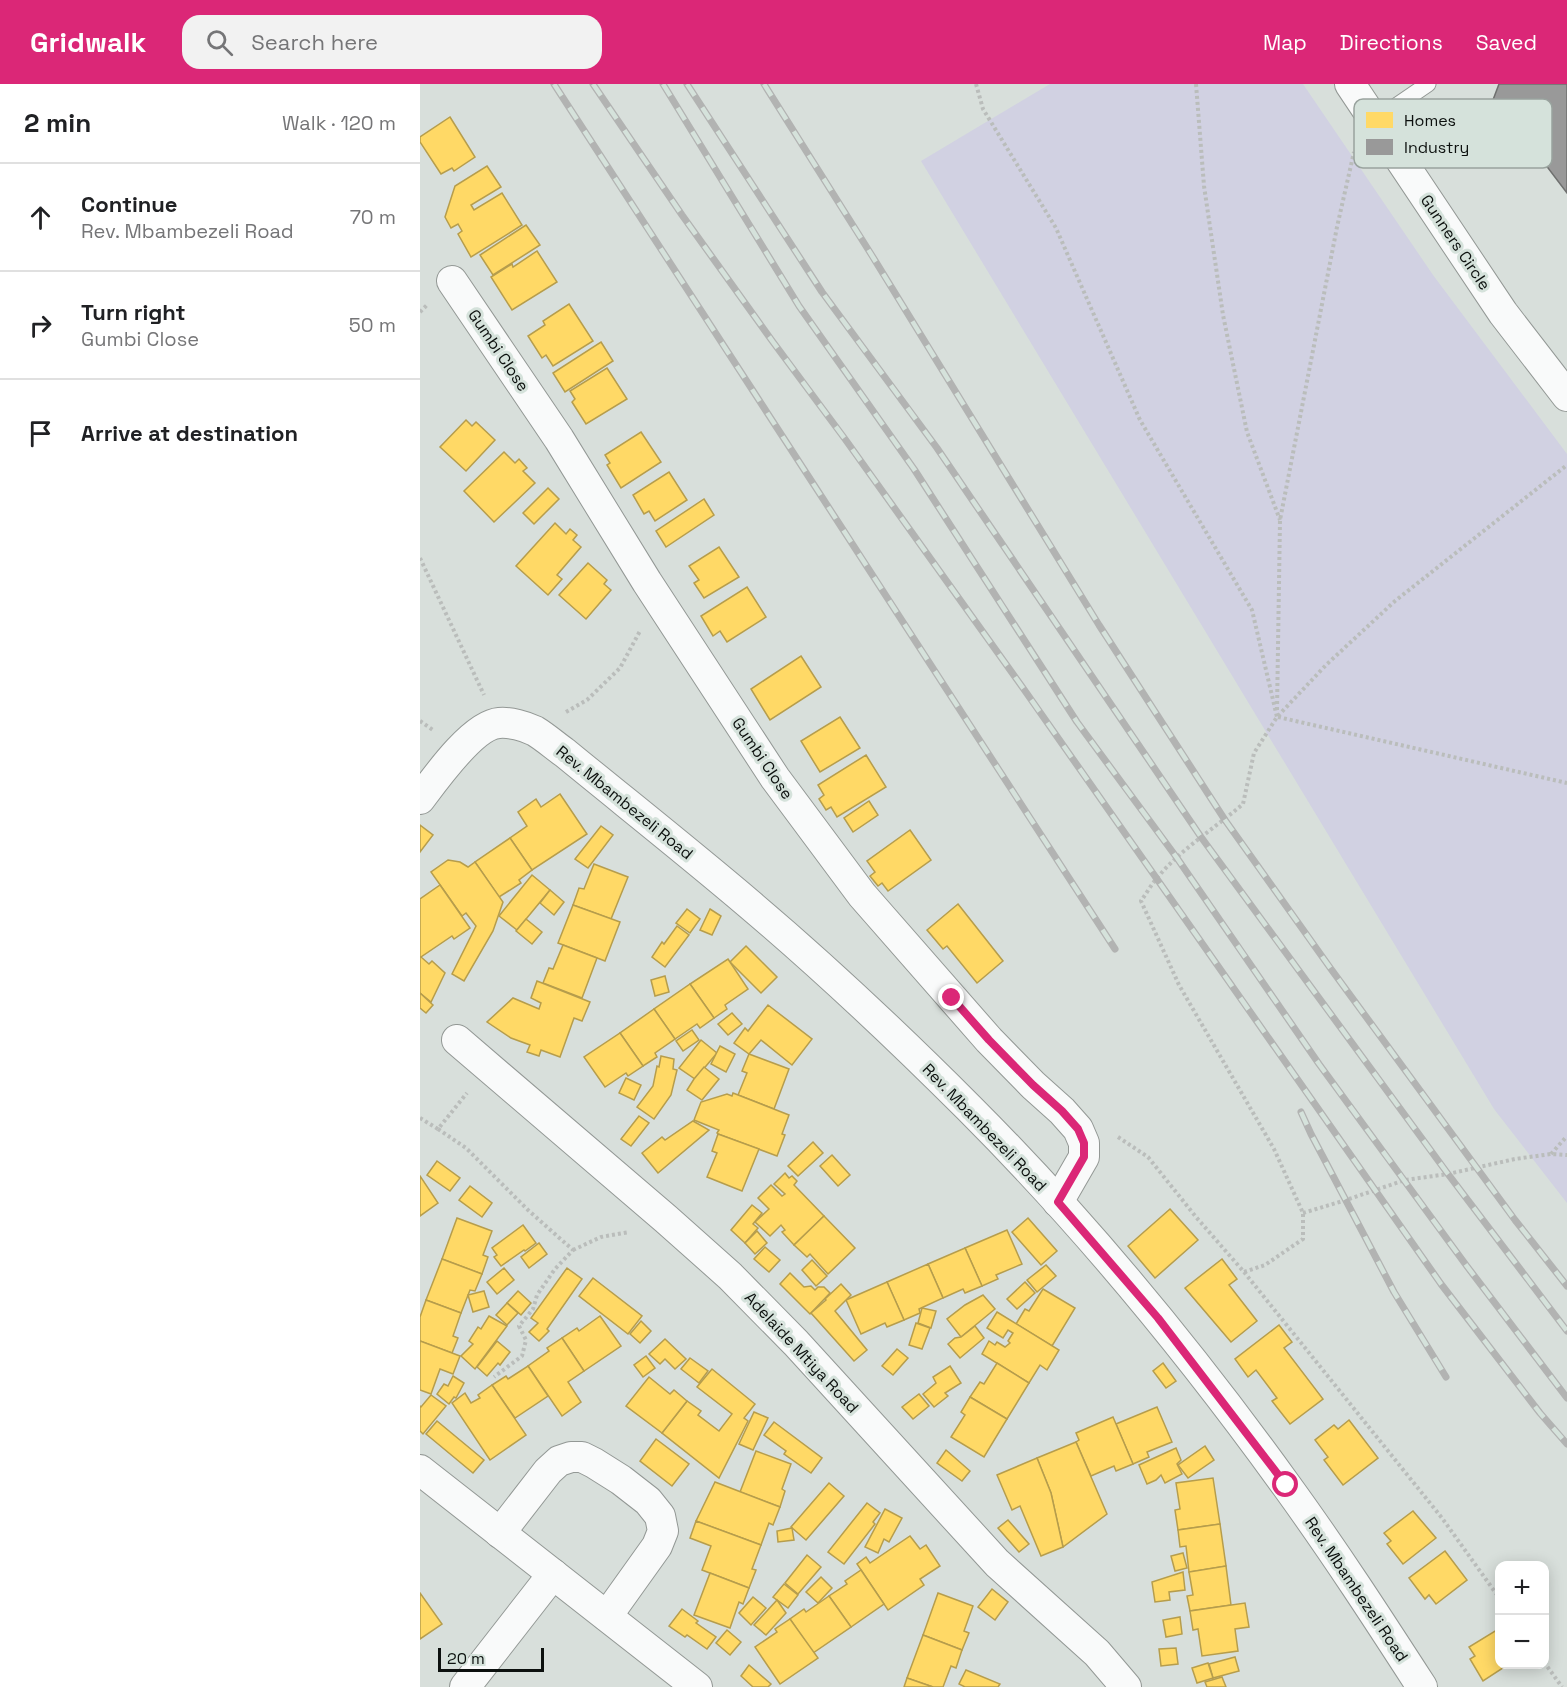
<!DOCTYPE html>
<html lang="en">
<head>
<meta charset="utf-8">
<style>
	body { margin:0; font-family:"Space Grotesk",sans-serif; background:#f2f2f2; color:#202124 }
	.controls { position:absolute; right:18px; bottom:18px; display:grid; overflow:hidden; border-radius:12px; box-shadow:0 3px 15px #0003 }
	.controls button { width:54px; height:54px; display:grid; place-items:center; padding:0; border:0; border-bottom:2px solid #e0e0e0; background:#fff; color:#202124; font:30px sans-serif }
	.scale { position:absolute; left:18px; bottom:15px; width:106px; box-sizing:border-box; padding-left:6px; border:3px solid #0c100e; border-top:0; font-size:16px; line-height:21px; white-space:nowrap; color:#0c100e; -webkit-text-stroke:4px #d5e2db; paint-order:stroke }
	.stop { position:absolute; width:18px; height:18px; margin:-14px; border:4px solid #db2777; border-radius:50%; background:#fff }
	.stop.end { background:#db2777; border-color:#fff; box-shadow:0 2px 6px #0008 }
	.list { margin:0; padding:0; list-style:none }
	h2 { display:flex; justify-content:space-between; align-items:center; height:78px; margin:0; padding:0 24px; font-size:26px }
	h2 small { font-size:20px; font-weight:400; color:#757577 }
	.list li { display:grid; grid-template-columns:39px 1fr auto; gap:18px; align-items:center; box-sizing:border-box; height:108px; padding:0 24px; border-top:2px solid #e0e0e0 }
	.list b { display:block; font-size:22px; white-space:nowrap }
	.list p { margin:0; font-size:20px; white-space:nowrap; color:#757577 }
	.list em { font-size:20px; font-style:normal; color:#757577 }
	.icon { flex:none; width:33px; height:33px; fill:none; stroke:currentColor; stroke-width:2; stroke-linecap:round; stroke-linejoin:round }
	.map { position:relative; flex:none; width:1147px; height:1603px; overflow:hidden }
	header { display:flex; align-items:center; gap:36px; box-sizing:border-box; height:84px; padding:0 30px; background:#db2777; color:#fff }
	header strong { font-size:28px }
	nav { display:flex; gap:33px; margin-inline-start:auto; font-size:21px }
	.search { width:420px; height:54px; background:#f2f2f2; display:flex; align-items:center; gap:15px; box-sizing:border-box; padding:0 21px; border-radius:18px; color:#757577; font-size:22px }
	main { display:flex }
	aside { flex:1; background:#fff }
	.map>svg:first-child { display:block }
</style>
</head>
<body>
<header>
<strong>Gridwalk</strong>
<div class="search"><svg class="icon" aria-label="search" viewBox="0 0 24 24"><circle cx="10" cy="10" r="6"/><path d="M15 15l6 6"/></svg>Search here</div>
<nav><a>Map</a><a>Directions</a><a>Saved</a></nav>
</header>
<main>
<aside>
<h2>2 min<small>Walk · 120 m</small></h2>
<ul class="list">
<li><svg class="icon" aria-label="ahead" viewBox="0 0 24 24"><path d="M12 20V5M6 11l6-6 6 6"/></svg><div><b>Continue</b><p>Rev. Mbambezeli Road</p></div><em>70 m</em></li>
<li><svg class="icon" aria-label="right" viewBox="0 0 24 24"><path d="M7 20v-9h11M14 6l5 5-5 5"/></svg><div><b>Turn right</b><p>Gumbi Close</p></div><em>50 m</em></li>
<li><svg class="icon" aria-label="arrive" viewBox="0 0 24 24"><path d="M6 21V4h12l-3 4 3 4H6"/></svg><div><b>Arrive at destination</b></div></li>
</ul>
</aside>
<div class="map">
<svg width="1147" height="1603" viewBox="0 0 1147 1603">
	<rect width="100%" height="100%" fill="#d8dfdb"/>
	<path fill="#d1d1e2" d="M630,0H883L1013,191L1147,370V1119L1074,1025L501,77Z"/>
	<g fill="#ffd966" stroke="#b69d4c" stroke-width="1.5">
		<path d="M30,33L55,73L34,87L32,84L21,90L0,58V53Z"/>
		<path d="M67,82L81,103L51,121L54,126L82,109L102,141L51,173L38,150L42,147L38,140L31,144L25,133L35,102Z"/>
		<path d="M106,141L120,161L73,191L60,171Z"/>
		<path d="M117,167L137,198L92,226L71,193L92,180L93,183Z"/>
		<path d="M149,220L173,257L133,282L126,271L122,274L108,252L125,241L123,237Z"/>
		<path d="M181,258L193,277L145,308L133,289Z"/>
		<path d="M187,284L207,315L166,340L152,318L155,315L150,307Z"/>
		<path d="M46,336L52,342L56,338L75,356L46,387L20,363Z"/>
		<path d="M221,348L241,378L201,404L187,381L190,379L185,371Z"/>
		<path d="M84,368L95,379L99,375L107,384L103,387L115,399L74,438L44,407Z"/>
		<path d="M249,388L267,416L235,437L229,427L224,430L213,411Z"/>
		<path d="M128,404L139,415L114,440L103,429Z"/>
		<path d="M284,415L294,431L246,463L236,447Z"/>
		<path d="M135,439L146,450L150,445L157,451L153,456L161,463L137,491L142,495L128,511L96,482Z"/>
		<path d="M299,463L319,493L284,514L274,499L279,496L269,482Z"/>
		<path d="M168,479L187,496L184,500L191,506L166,535L139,511Z"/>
		<path d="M327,503L346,533L307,558L300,547L293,552L281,532Z"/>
		<path d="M381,572L401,603L350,636L331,605Z"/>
		<path d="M420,633L440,664L400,688L381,657Z"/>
		<path d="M446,671L466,703L417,733L411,723L406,726L399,715L404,711L398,701Z"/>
		<path d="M140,710L167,750L112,786L90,754L107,742L98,728L116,715L121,723Z"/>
		<path d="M449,717L458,731L433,748L424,734Z"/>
		<path d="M0,741L13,751L0,768Z"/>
		<path d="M181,742L193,751L168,784L155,775Z"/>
		<path d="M490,746L511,776L468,807L462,799L458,802L450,792L455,788L447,777Z"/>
		<path d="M90,754L112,786L99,796L101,799L79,813L55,778Z"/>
		<path d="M28,776L40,778L48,783L55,778L83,818L73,847L44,897L32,890L56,842L46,829L42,832L11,788Z"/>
		<path d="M174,780L208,793L191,835L153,821L159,804L164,805Z"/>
		<path d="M112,791L130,806L97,846L79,832Z"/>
		<path d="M20,801L50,844L34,855L32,852L1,873L9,880L12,877L25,889L11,918L0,909V815Z"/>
		<path d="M130,806L144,818L134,831L120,819Z"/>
		<path d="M538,820L583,877L557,899L527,862L523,865L507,846Z"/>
		<path d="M153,821L200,838L185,877L138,859Z"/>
		<path d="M267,825L280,835L270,849L256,839Z"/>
		<path d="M290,825L301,832L292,851L280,846Z"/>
		<path d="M106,835L122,848L112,860L96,847Z"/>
		<path d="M257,842L269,851L245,883L232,873L242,858L244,860Z"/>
		<path d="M143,861L177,874L162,914L123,899L129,884L133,885Z"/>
		<path d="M326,862L357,893L341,909L310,878Z"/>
		<path d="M308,875L328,905L305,921L307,925L294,934L270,900Z"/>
		<path d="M245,892L249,908L235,912L231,896Z"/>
		<path d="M117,897L170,918L162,937L154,934L140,973L121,966L119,972L107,968L110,961L91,954L67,938L93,914L119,925L121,919L111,914Z"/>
		<path d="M270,900L294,934L280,944L277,940L255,955L234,925Z"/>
		<path d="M0,909L13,921L6,929L0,924Z"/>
		<path d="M348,921L392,955L372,981L341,956L329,970L314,959L325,944L328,947Z"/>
		<path d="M234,925L255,955L235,969L237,973L223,982L200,949Z"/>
		<path d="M312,929L322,940L308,951L298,940Z"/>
		<path d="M272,946L279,956L263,967L256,957Z"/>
		<path d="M200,949L223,982L208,992L206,989L185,1003L164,973Z"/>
		<path d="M281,956L297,969L275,995L259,984Z"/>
		<path d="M300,962L315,970L306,988L291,980Z"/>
		<path d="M329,970L369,985L354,1025L318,1011L327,989L322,987Z"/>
		<path d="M241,972L254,975L253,985L257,986L251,1011L234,1035L217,1023L233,1002L237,982L239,983Z"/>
		<path d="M284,983L299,995L282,1016L267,1006L274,995Z"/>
		<path d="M206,994L221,1001L214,1016L199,1009Z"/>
		<path d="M313,1009L369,1031L362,1050L365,1051L357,1072L298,1050L297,1049L299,1046L274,1036L281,1018L307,1010L312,1012Z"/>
		<path d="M219,1032L229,1039L211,1062L201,1055Z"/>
		<path d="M273,1037L289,1046L238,1089L222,1069L242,1053L245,1056Z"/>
		<path d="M298,1050L339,1065L322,1107L287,1093L297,1069L292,1067Z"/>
		<path d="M393,1058L403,1069L378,1092L368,1082Z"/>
		<path d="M412,1071L430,1091L418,1102L400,1082Z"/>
		<path d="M17,1077L40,1094L30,1107L7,1091Z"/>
		<path d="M365,1089L369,1094L372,1092L377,1097L374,1101L404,1132L374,1161L362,1148L365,1146L361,1141L350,1152L335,1138L349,1125L338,1114L351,1101L362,1112L365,1110L354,1100Z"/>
		<path d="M0,1092L18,1119L0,1132Z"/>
		<path d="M50,1102L72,1119L62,1133L39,1116Z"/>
		<path d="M332,1121L342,1129L333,1140L338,1144L325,1159L311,1146Z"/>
		<path d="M750,1125L778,1156L735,1194L708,1162Z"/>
		<path d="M404,1132L435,1164L408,1190L390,1170L387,1173L374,1161Z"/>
		<path d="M37,1134L72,1147L63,1171L68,1173L62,1190L22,1175Z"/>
		<path d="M608,1134L637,1167L621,1181L592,1148Z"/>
		<path d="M103,1141L116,1159L105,1167L104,1166L81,1182L74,1173L77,1171L72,1164Z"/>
		<path d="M587,1146L602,1180L576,1191L578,1195L562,1202L545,1164Z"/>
		<path d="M337,1147L347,1159L335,1170L325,1159Z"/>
		<path d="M119,1159L127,1170L109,1184L101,1173Z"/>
		<path d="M345,1163L360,1176L349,1188L334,1175Z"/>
		<path d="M545,1164L562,1202L545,1209L543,1205L523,1214L508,1180Z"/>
		<path d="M22,1175L62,1190L55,1207L50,1206L41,1229L6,1216Z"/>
		<path d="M802,1175L817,1195L809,1201L837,1237L811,1258L765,1204Z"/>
		<path d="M392,1176L407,1192L396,1202L382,1186Z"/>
		<path d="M508,1180L523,1214L499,1225L500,1229L484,1236L467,1198Z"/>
		<path d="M626,1181L636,1192L617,1208L607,1196Z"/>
		<path d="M84,1184L94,1196L77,1210L67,1198Z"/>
		<path d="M147,1184L162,1195L127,1245L129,1247L119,1257L109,1248L118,1239L111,1234Z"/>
		<path d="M370,1189L384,1203L391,1202L395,1206L398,1203H404L410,1209L390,1230L360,1200Z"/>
		<path d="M173,1194L222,1232L208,1250L159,1212Z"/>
		<path d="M467,1198L484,1236L467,1243L465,1239L441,1250L426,1216Z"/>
		<path d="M605,1198L615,1209L597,1225L587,1215Z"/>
		<path d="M421,1200L431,1211L415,1227L447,1266L434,1277L391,1229L406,1216L405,1215Z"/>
		<path d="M623,1205L655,1224L632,1262L596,1240L605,1225L609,1227Z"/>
		<path d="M64,1207L69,1223L53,1228L48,1211Z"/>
		<path d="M98,1207L111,1219L101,1231L87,1219Z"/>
		<path d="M563,1211L575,1225L541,1253L527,1235L545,1221Z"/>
		<path d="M6,1216L41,1229L33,1252L38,1254L32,1269L0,1257V1233Z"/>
		<path d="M87,1219L98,1229L87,1241L76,1231Z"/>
		<path d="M502,1224L516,1227L511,1244L498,1239Z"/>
		<path d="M577,1228L639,1266L627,1286L620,1281L609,1299L562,1270L569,1257L575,1261L577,1258L585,1263L590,1259L588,1257L593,1249L588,1246L583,1254L567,1244Z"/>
		<path d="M69,1232L87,1242L55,1285L41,1272L53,1260L49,1257L58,1243L61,1245Z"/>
		<path d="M180,1232L201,1262L164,1287L142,1254L157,1244L159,1247Z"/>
		<path d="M221,1237L231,1247L220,1259L210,1250Z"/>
		<path d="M496,1239L510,1244L502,1265L489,1261Z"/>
		<path d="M859,1241L872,1258L864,1264L903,1315L870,1340L852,1317L857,1314L836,1286L828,1293L815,1275Z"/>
		<path d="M555,1242L564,1254L540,1274L528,1260L535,1254L541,1253Z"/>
		<path d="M142,1254L164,1287L148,1298L161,1318L142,1332L108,1282L129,1267L127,1264Z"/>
		<path d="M245,1255L266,1275L255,1285L245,1275L240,1280L229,1270Z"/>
		<path d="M0,1257L40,1272L33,1290L20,1285L11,1310L0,1306Z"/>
		<path d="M77,1257L90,1268L80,1281L78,1279L67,1292L57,1283Z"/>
		<path d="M477,1265L488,1274L473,1291L462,1282Z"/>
		<path d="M226,1272L235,1284L223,1293L214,1281Z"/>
		<path d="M270,1274L288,1287L279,1299L261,1285Z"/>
		<path d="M577,1279L609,1299L587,1335L550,1313L560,1298L564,1300Z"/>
		<path d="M743,1279L756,1297L746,1304L733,1287Z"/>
		<path d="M108,1282L128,1312L95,1334L72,1301L86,1292L88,1295Z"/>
		<path d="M530,1282L541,1299L525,1309L528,1312L514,1323L503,1310L516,1299L513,1293Z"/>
		<path d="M292,1285L335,1320L324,1334L328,1337L299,1394L242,1349L267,1317L281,1327L278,1331L299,1347L312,1330L277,1303Z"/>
		<path d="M33,1292L44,1299L36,1314L34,1313L29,1320L17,1310L24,1300L28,1302Z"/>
		<path d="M229,1293L250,1310L254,1306L267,1317L242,1349L206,1322Z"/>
		<path d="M72,1301L106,1351L70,1376L32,1319L45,1309L51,1319L60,1314L58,1311Z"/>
		<path d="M499,1310L509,1322L493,1335L482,1323Z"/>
		<path d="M11,1311L26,1322L3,1350L0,1347V1322L1,1323Z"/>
		<path d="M550,1313L587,1335L564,1373L531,1353L545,1331L541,1328Z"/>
		<path d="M737,1323L752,1358L727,1368L729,1373L713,1380L696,1340Z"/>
		<path d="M334,1328L348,1334L333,1366L319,1360Z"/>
		<path d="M693,1333L713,1380L696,1387L694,1382L671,1392L656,1358L659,1356L656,1349Z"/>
		<path d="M929,1336L958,1374L923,1401L904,1376L908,1373L895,1356L914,1341L918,1345Z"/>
		<path d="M17,1337L64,1376L53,1389L6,1350Z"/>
		<path d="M354,1338L402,1374L391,1389L364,1370L366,1367L344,1351Z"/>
		<path d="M236,1355L269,1380L252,1402L220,1377Z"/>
		<path d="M656,1358L687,1430L643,1463L631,1409L617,1374Z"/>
		<path d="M785,1362L794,1376L768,1394L758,1381Z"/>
		<path d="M756,1364L761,1376L757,1380L762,1390L745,1399L741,1391L736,1396L727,1400L719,1381Z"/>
		<path d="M526,1366L550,1387L542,1397L517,1379Z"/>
		<path d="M336,1367L371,1380L362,1405L365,1407L360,1423L320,1408Z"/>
		<path d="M617,1374L631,1409L643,1463L621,1472L600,1422L592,1426L577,1391Z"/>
		<path d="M793,1394L800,1440L758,1446L755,1426L760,1425L756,1399Z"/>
		<path d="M295,1398L360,1423L353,1441L349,1439L341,1461L276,1437Z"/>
		<path d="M409,1399L424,1412L386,1456L371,1443Z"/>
		<path d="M447,1419L460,1429L453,1438L455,1440L424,1480L408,1468Z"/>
		<path d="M465,1425L482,1434L469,1458L464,1455L458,1469L445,1463Z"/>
		<path d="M993,1427L1016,1454L983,1480L967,1460L971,1457L964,1449Z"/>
		<path d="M588,1436L609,1460L599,1468L578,1444Z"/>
		<path d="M276,1437L341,1461L332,1485L336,1486L329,1504L282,1486L291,1462L270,1454Z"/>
		<path d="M800,1440L806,1482L769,1488L766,1462L760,1463L758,1446Z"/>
		<path d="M372,1444L374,1456L358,1458L357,1447Z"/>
		<path d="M490,1452L500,1465L506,1461L520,1482L500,1495L504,1501L468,1526L437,1480L446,1473L450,1479Z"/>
		<path d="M1025,1467L1047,1496L1016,1520L1009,1511L1005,1515L989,1494Z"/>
		<path d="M763,1469L767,1484L755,1487L751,1472Z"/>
		<path d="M387,1471L401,1483L378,1510L365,1499Z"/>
		<path d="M806,1482L811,1521L770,1527L767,1512L773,1511L769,1488Z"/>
		<path d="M441,1486L464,1520L431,1543L409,1512L427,1500L425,1497Z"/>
		<path d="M763,1488L765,1506L749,1508L750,1516L735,1518L732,1498Z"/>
		<path d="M290,1489L329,1504L323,1520L319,1518L310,1544L274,1531Z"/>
		<path d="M401,1493L412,1504L398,1519L386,1508Z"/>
		<path d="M364,1500L378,1511L368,1524L353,1513Z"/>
		<path d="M572,1505L588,1518L575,1536L558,1523Z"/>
		<path d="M0,1509L22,1540L0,1555Z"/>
		<path d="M518,1509L553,1522L544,1547L549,1549L542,1566L503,1551Z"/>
		<path d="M409,1512L431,1543L393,1569L370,1535L384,1525L386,1528Z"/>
		<path d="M333,1513L346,1524L331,1541L319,1529Z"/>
		<path d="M357,1516L366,1529L346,1551L334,1541Z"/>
		<path d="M825,1519L829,1543L815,1545L818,1567L782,1572L778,1545L773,1546L770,1527Z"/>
		<path d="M262,1525L278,1537L276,1539L296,1553L287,1565L267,1551L265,1553L249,1542Z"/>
		<path d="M760,1533L762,1550L746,1553L743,1536Z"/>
		<path d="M370,1535L398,1574L360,1600L335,1563L357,1548L355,1545Z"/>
		<path d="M1080,1544V1580H1089L1063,1597L1050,1575L1055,1572L1049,1563Z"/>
		<path d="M307,1546L321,1558L310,1571L296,1559Z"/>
		<path d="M503,1551L542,1566L536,1584L531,1582L523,1603H513L487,1594Z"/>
		<path d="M756,1564L758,1580L741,1582L739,1565Z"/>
		<path d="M815,1573L819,1587L793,1594L789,1580Z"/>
		<path d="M788,1579L793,1594L777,1599L772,1584Z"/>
		<path d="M329,1581L351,1600L348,1603H333L321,1592Z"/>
		<path d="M546,1586L580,1600L578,1603H545L539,1600Z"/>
		<path d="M802,1593L806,1603H787L785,1598Z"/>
		<path d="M487,1594L513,1603H484Z"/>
	</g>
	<path fill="#999" stroke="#6f706f" stroke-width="1.5" d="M1079,0H1147V109L1103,51L1098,49L1073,16Z"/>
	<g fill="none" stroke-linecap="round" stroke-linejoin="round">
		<defs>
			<path id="lane" d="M954,37L1008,0"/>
			<g id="street">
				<path d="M930,0L1083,229L1147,312"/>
				<path d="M32,197L139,355L227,498L355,694L442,811L569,956L613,1001L642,1027L658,1045L664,1059V1073L638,1118"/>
				<path d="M0,715C15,695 53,641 79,639C90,638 105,642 115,647C125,653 135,662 145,669C206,719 268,768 328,819C405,884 478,953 549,1024C665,1140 770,1268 866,1401C914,1467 958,1535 1002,1603"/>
				<path d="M37,956L246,1135L310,1192L376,1259L577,1479L677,1569L706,1603"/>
				<path d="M0,1386L277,1603"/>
				<path d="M80,1449L128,1387L139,1377L151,1373H162L174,1379L201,1396L228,1417L240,1432L243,1447L237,1462L187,1532"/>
				<path d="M45,1603L133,1490"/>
			</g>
		</defs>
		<use href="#lane" stroke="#939895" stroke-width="17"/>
		<use href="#street" stroke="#939895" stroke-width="32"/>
		<g stroke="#babdbb" stroke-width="4" stroke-dasharray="3 3" stroke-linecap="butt">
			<path d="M556,0L563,25L636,144L720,336L832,526L857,633"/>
			<path d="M776,0L784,102L803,231L827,348L860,436"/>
			<path d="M0,228L8,220"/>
			<path d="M0,474L64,611"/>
			<path d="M857,626L860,436L917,143L934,68"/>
			<path d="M146,628L167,616L200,584L220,547"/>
			<path d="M858,633L1147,699"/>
			<path d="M0,637L13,646"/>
			<path d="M0,1034L18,1045L47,1009"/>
			<path d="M18,1045L46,1064L108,1126L153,1166L135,1185L117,1211L113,1225L99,1242L106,1256L102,1272L74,1293"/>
			<path d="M698,1053L728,1073L776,1133L824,1188L845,1181L883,1155V1129L854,1065L759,901L721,817C726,810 731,801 737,794C761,765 795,744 823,720L834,669L857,633L906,581L975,517L1147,381"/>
			<path d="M1131,1070L1147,1052"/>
			<path d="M883,1129L926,1116L985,1096L1028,1090L1095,1075L1131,1070L1147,1071"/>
			<path d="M153,1166L181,1153L209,1148"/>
			<path d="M824,1188L1022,1434L1080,1515"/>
			<path d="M1124,1578L1142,1603"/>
		</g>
		<use href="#lane" stroke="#f9fafa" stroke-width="15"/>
		<use href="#street" stroke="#f9fafa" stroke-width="30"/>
		<defs>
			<g id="rail">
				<path d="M134,0L695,865"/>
				<path d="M173,0L262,131L353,258L425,355L603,604L1021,1200L1120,1329L1147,1360"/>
				<path d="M243,0L379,222L494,385L657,638L757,774L899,980L1046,1181L1147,1314"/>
				<path d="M267,0L402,208L517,364L781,753L1028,1090L1147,1247"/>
				<path d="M344,0L451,170L679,541L805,736L911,885L1095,1136L1147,1202"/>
				<path d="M881,1028L891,1050L974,1208L1026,1293"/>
			</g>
		</defs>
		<use href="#rail" stroke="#b2b3b2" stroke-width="7"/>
		<use href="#rail" stroke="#d5e2db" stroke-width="4.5" stroke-dasharray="14" stroke-linecap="butt"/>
	</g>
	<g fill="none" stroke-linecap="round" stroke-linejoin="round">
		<path stroke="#db2777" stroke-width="8" d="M532,914L569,956L613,1001L642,1027L658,1045L664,1059V1073L638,1118L738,1234L866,1401"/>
	</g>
	<g text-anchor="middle" stroke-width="6" stroke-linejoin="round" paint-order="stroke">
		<g font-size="16" fill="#0c100e" stroke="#d5e2db">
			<text transform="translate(1036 158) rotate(56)" y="6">Gunners Circle</text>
			<text transform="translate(79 266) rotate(56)" y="6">Gumbi Close</text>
			<text transform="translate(343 674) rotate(56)" y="6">Gumbi Close</text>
			<text transform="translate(205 718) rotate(39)" y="6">Rev. Mbambezeli Road</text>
			<text transform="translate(565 1043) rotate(46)" y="6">Rev. Mbambezeli Road</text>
			<text transform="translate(382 1268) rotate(47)" y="6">Adelaide Mtiya Road</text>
			<text transform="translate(937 1505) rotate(56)" y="6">Rev. Mbambezeli Road</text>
		</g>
	</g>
	<rect x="934" y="15" width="198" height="69" rx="9" fill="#d5e2db" stroke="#99a39e" stroke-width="1.5"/>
	<rect x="946" y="28" width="27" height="16" fill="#ffd966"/>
	<rect x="946" y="55" width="27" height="16" fill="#999"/>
	<g font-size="16" fill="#0c100e">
		<text x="984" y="42">Homes</text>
		<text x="984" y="69">Industry</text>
	</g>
</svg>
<div class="controls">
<button>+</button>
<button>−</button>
</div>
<div class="scale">20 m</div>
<div class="stop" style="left:866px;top:1401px"></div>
<div class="stop end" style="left:532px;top:914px"></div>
</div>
</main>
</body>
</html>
